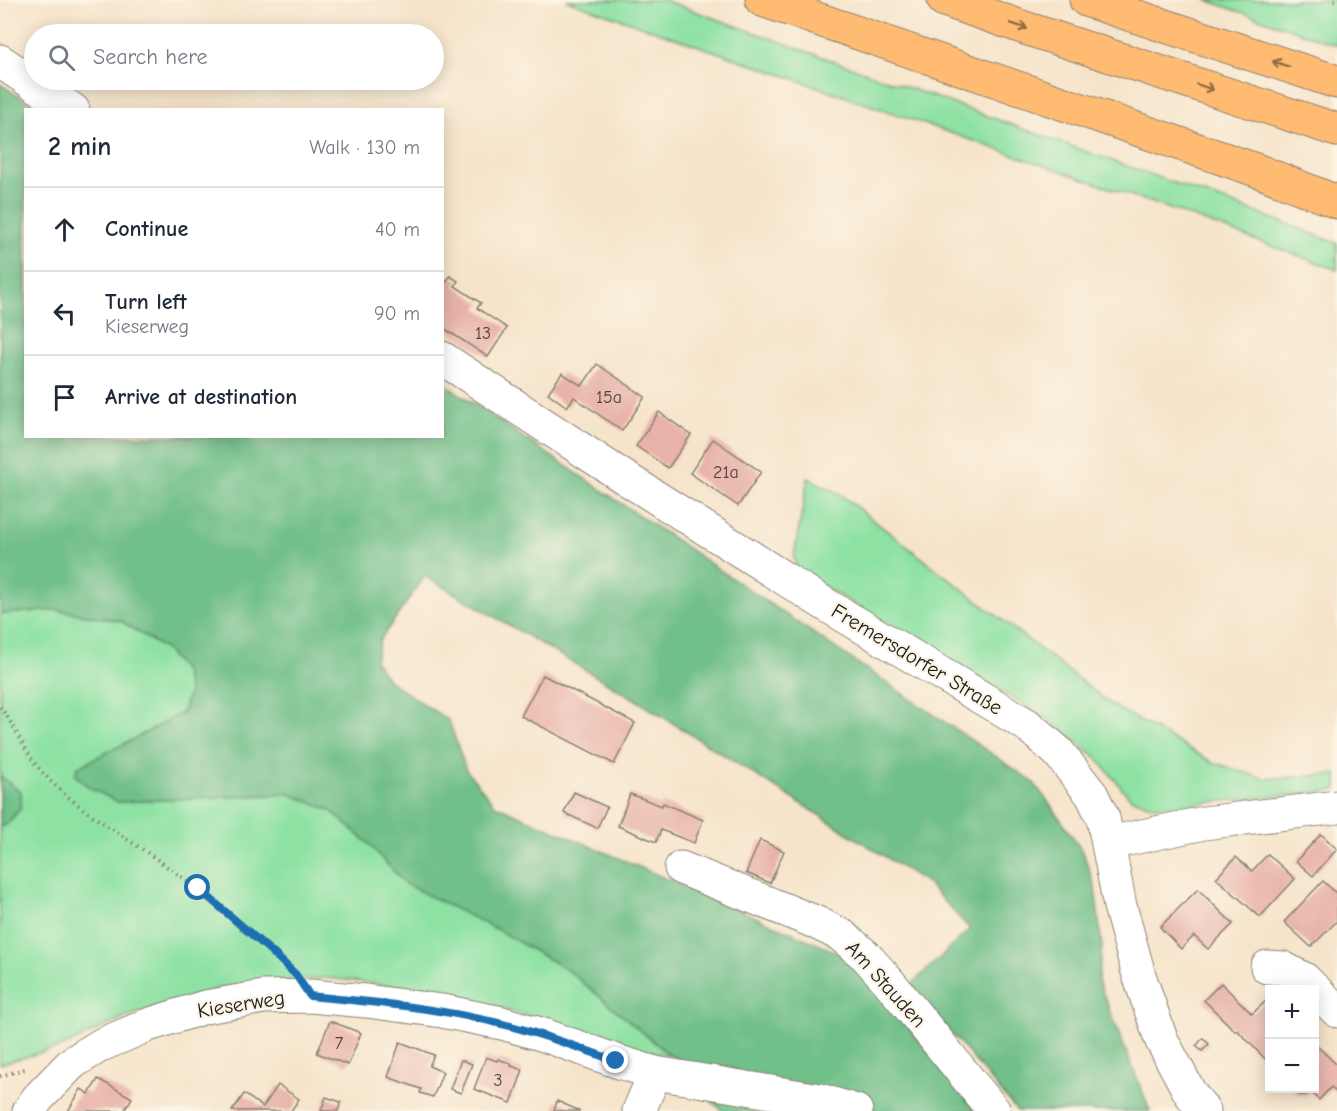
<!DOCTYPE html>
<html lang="en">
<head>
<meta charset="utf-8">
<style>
	body { margin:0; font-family:"Comic Neue",sans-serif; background:#f6f6f7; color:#1f2937 }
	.controls { position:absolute; right:18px; bottom:18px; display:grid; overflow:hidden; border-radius:0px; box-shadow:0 3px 15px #0003 }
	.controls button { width:54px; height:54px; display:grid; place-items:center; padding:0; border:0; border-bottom:2px solid #e0e1e3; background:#fff; color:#1f2937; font:30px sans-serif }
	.stop { position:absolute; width:18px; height:18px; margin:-14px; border:4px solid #1f6fb2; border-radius:50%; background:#fff }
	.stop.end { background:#1f6fb2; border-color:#fff; box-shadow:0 2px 6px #0008 }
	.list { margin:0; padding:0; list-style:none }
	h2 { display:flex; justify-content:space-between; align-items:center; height:78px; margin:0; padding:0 24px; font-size:26px }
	h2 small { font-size:20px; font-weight:400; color:#747a83 }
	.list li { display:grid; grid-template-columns:39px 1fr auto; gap:18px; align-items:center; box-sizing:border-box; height:84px; padding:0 24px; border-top:2px solid #e0e1e3 }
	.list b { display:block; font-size:22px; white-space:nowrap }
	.list p { margin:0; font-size:20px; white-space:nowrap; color:#747a83 }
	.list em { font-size:20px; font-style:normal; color:#747a83 }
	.icon { flex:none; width:33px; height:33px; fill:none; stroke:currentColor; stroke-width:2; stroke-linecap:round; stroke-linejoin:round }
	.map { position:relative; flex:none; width:1337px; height:1111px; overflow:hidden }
	.search { position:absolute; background:#fff; box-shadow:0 3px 15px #0003; left:24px; top:24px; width:420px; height:66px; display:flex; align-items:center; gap:15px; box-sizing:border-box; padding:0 21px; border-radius:33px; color:#747a83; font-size:22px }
	.panel { position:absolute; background:#fff; box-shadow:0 3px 15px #0003; left:24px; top:108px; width:420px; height:330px; border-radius:0px }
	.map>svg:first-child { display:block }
</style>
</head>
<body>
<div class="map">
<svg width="1337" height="1111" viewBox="0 0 1337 1111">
	<rect width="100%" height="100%" fill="#fcf5e5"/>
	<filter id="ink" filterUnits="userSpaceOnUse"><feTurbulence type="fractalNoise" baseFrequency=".0167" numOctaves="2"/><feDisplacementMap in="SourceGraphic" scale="12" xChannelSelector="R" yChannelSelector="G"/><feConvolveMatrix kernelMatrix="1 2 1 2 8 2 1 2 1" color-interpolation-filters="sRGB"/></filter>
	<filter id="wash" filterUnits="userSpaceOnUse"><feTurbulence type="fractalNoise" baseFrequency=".008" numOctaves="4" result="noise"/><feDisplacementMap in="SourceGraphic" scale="24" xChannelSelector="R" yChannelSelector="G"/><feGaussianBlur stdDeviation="1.35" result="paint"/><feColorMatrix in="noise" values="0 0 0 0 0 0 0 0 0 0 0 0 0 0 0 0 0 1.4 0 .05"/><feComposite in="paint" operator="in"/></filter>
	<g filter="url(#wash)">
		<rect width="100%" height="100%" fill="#f6e4ca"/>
		<g fill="#8ce1a3" stroke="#547e60" stroke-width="1.5">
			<path d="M566,0H664L1252,211L1337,243V270L1176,211Z"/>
			<path d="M1206,0H1337V45Z"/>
			<path d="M808,478L838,493L1112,705L1212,762L1265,779L1337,774V790L1192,804L1154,806L1130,798L1096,757L1045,717L796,570L794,556Z"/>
			<path d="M58,610L121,621L165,649L184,671L189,692L183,712L151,730L118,802L290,794L330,810L368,843L500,931L569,971L671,1056L583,1037L513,1012L426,990L328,978L232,985L125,1017L65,1046L0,1064V826L6,825L21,808V792L0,776V614Z"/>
		</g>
		<g fill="#71bf89" stroke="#466e52" stroke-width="1.5">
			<path d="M0,84L38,109L26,110V436H442L443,383L1032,781L1052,807L1083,852L1095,887L1102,947L1098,981L1150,1111H1017L911,985L970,929L927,883L633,698L425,576L380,640L375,661L388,680L449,721L466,770L495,805L855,960L975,1111H723L712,1102L700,1069L671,1056L569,971L500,931L405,884L368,843L330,810L290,794L118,802L88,787L75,775L78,767L151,730L183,712L189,692L184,671L165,649L121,621L58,610L0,614Z"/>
			<path d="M0,776L21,792V808L6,825L0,826Z"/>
		</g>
		<g id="blocks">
			<g fill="#e8b2a8">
				<path d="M450,276L458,281L455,286L481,303L477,308L507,328L488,357L442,327V288Z"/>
				<path d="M597,364L645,397L622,431L574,397L567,407L548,393L562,373L582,386Z"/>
				<path d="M659,412L691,435L668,468L636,446Z"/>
				<path d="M713,439L761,472L738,506L690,473Z"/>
				<path d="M543,675L635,723L614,764L521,716Z"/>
				<path d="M574,792L607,807L597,828L564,813Z"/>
				<path d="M630,794L662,806L663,803L703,820L694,843L661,830L656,842L618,826Z"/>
				<path d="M1321,834L1337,849L1313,876L1296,861Z"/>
				<path d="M760,840L784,851L770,883L746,873Z"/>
				<path d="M1268,854L1295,879L1260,917L1216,878L1236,857L1252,871Z"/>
				<path d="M1323,881L1337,894V921L1311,947L1284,922Z"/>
				<path d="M1198,889L1233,924L1208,949L1194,936L1181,949L1160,927Z"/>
				<path d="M1221,983L1252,1014L1269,998V1063L1237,1030L1235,1031L1204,1000Z"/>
				<path d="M330,1021L361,1033L348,1065L317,1053Z"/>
				<path d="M1203,1038L1209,1044L1202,1051L1196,1046Z"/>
				<path d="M400,1042L434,1055L429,1066L443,1072L433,1097L420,1093L421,1089L388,1077Z"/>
				<path d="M1316,1045L1337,1065V1093L1331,1087L1319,1100L1310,1091L1306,1095H1299L1294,1091V1089L1314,1088V1047Z"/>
				<path d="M486,1057L497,1061L498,1059L512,1064L511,1066L523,1070L511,1103L474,1089Z"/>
				<path d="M461,1060L472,1064L461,1093L450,1089Z"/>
				<path d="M98,1079L132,1098L124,1111H68L81,1089L89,1094Z"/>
				<path d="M278,1085L299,1099L291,1111H232L244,1094L263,1107Z"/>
				<path d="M326,1097L341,1102L338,1111H321Z"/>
				<path d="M557,1101L580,1111H554Z"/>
			</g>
		</g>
	</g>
	<g filter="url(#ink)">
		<use href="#blocks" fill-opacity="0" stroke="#898073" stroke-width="1.5"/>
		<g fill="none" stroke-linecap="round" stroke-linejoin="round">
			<defs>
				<g id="minor">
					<path d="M0,61L73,110"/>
					<path d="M442,358L619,474L828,606L1027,725L1058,752L1092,795L1103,818L1120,906L1139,975L1161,1039L1190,1093L1204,1111"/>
					<path d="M1109,843L1204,823L1337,807"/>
					<path d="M681,868L815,922L841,935L866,956L889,982L994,1111"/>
					<path d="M1267,967L1283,968L1304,979L1337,1011"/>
					<path d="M29,1111L38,1098L72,1063L101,1045L148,1025L205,1007L264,997L310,996L366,1001L442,1011L502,1023L544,1035L616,1061L655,1073L820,1100L856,1111"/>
					<path d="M639,1111L655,1073"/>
				</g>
				<path id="major" d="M762,0L1256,170L1337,202"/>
				<g id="highway">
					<path d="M944,0L1028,29L1337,130"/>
					<path d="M1086,0L1337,82"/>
				</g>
			</defs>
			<use href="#minor" stroke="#898073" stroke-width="35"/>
			<use href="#major" stroke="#898073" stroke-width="35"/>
			<use href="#highway" stroke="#898073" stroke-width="35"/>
			<g stroke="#898073" stroke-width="4" stroke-dasharray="1.5 4.5" stroke-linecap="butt">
				<path d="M1334,0L1337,1"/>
				<path d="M0,707C16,727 25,753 42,772C71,805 119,833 155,858C203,892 248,928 290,969"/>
				<path d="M0,1076L25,1069"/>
			</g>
			<use href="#minor" stroke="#fff" stroke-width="33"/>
			<use href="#major" stroke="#ffbb71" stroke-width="33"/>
			<use href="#highway" stroke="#ffbb71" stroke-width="33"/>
		</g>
		<defs><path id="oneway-shaft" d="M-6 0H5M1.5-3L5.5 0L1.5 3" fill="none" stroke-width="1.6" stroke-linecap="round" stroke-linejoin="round" transform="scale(1.5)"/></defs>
		<g stroke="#8e6c46">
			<use href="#oneway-shaft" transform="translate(1019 26) rotate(19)"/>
			<use href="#oneway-shaft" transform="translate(1281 64) rotate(-162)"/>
			<use href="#oneway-shaft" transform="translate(1205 87) rotate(18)"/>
		</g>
	</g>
	<g fill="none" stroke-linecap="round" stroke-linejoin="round" filter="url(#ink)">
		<path stroke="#1f6fb2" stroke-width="8" d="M198,888L273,953L296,975L310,996C374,1002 439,1008 502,1024C541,1033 579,1048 616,1061"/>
	</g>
	<g text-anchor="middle" stroke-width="4.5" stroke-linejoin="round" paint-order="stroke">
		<g font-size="18" fill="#4f423f">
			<text x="483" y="339">13</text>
			<text x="609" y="403">15a</text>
			<text x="726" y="478">21a</text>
			<text x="339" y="1049">7</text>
			<text x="498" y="1086">3</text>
		</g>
		<g font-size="21" fill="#1c1c1c" stroke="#fcf5e5">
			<text transform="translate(917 659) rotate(31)" y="7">Fremersdorfer Straße</text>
			<text transform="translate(886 984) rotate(48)" y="7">Am Stauden</text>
			<text transform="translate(241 1004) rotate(-9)" y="7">Kieserweg</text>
		</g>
	</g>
</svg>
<div class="controls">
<button>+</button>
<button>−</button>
</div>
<div class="stop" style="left:198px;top:888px"></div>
<div class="stop end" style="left:616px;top:1061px"></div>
<div class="search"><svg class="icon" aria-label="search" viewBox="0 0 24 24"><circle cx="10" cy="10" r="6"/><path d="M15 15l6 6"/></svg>Search here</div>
<section class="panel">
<h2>2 min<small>Walk · 130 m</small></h2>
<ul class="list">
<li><svg class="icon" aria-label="ahead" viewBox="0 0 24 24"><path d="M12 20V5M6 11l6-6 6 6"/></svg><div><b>Continue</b></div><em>40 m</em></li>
<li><svg class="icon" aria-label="left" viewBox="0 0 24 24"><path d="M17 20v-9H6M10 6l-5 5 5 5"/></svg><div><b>Turn left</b><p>Kieserweg</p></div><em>90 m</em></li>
<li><svg class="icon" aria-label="arrive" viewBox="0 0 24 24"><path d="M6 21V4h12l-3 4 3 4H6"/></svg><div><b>Arrive at destination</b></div></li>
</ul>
</section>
</div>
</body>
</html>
